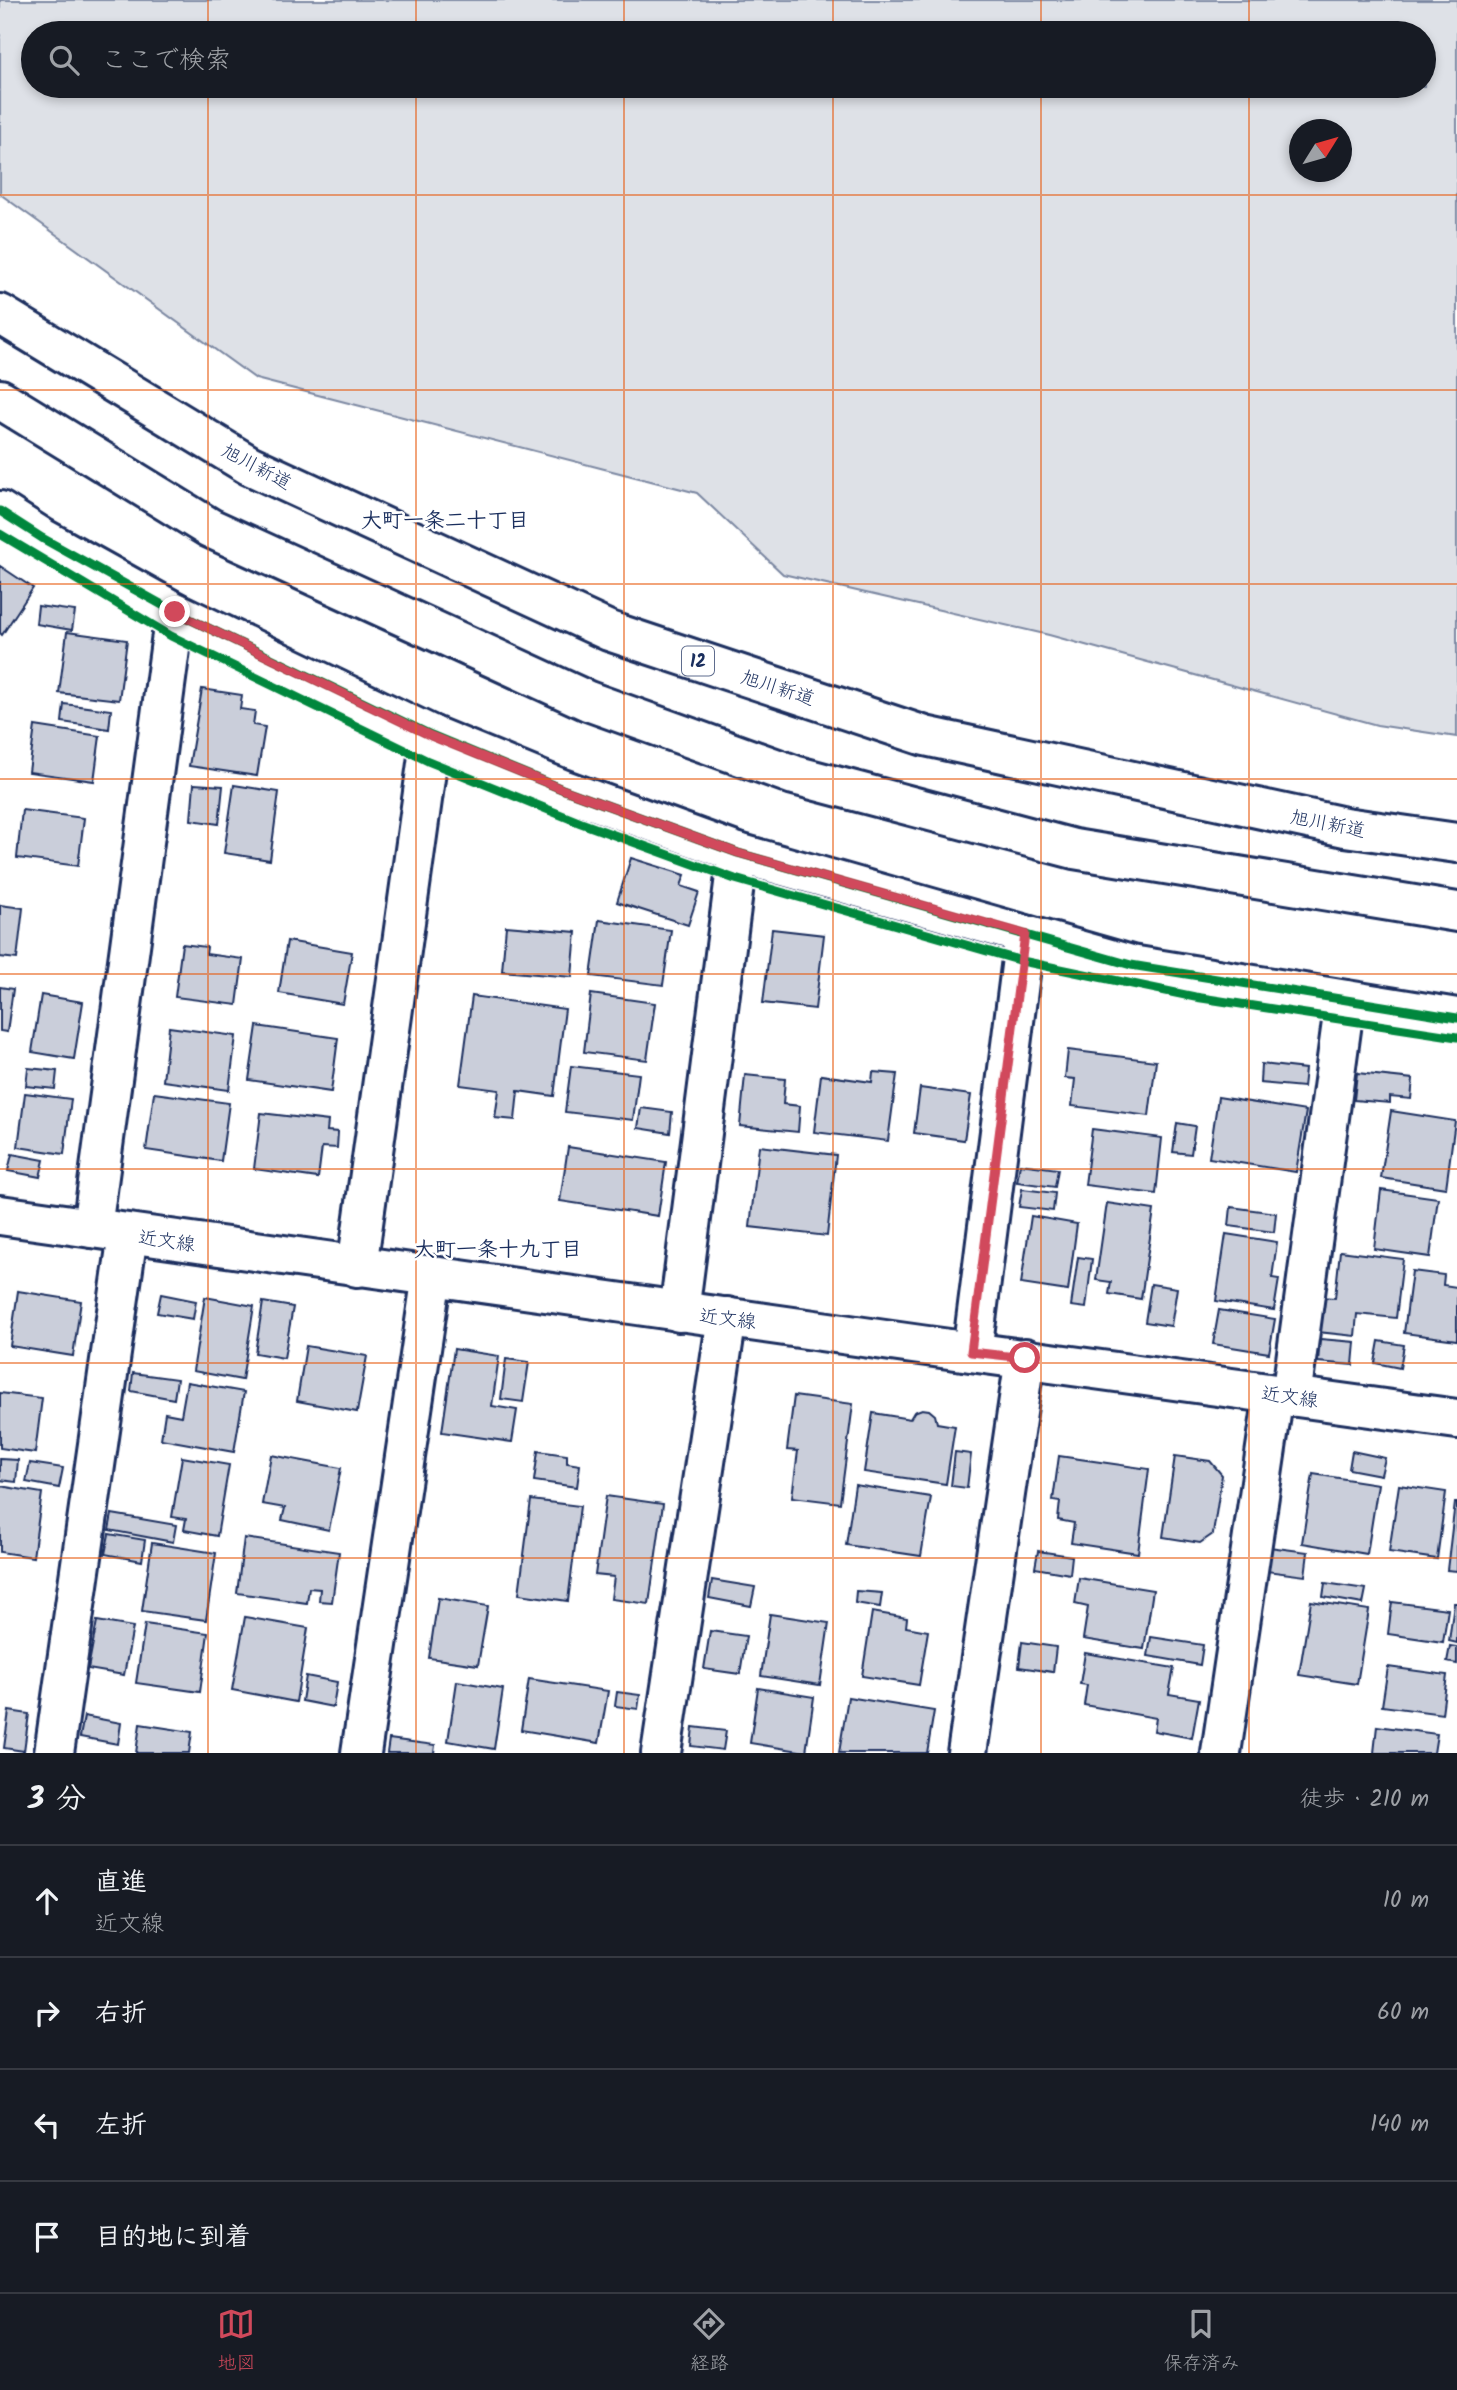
<!DOCTYPE html>
<html lang="ja">
<head>
<meta charset="utf-8">
<style>
	body { margin:0; font-family:Kalam,"Klee One",sans-serif; background:#242831; color:#f1f3f6 }
	.compass { position:absolute; left:1289px; top:119px; width:63px; height:63px; border-radius:50%; background:#171b24; box-shadow:0 4px 10px #0003; rotate:53deg }
	.stop { position:absolute; width:21px; height:21px; margin:-16px; border:5px solid #d1495b; border-radius:50%; background:#fff }
	.stop.end { background:#d1495b; border-color:#fff; box-shadow:0 2px 7px #0008 }
	.list { margin:0; padding:0; list-style:none }
	h2 { display:flex; justify-content:space-between; align-items:center; height:91px; margin:0; padding:0 28px; font-size:30px }
	h2 small { font-size:23px; font-weight:400; color:#9ea1a6 }
	.list li { display:grid; grid-template-columns:46px 1fr auto; gap:21px; align-items:center; box-sizing:border-box; height:112px; padding:0 28px; border-top:2px solid #363941 }
	.list b { display:block; font-size:26px; white-space:nowrap }
	.list p { margin:0; font-size:23px; white-space:nowrap; color:#9ea1a6 }
	.list em { font-size:23px; font-style:normal; color:#9ea1a6 }
	.icon { flex:none; width:38px; height:38px; fill:none; stroke:currentColor; stroke-width:2; stroke-linecap:round; stroke-linejoin:round }
	.map { position:relative; flex:none; width:1457px; height:1753px; overflow:hidden }
	.search { position:absolute; background:#171b24; box-shadow:0 4px 10px #0003; left:21px; right:21px; top:21px; height:77px; display:flex; align-items:center; gap:18px; box-sizing:border-box; padding:0 24px; border-radius:38px; color:#9ea1a6; font-size:26px }
	.sheet { height:539px; background:#171b24 }
	nav { display:flex; justify-content:space-around; align-items:center; box-sizing:border-box; height:98px; border-top:2px solid #363941; background:#171b24; font-size:19px; color:#9ea1a6 }
	nav a { display:grid; justify-items:center; gap:4px }
	nav .on { color:#d1495b }
	.map>svg:first-child { display:block }
</style>
</head>
<body>
<div class="map">
<svg width="1457" height="1753" viewBox="0 0 1457 1753">
	<rect width="100%" height="100%" fill="#fff"/>
	<filter id="ink" filterUnits="userSpaceOnUse"><feTurbulence type="fractalNoise" baseFrequency=".0143" numOctaves="2"/><feDisplacementMap in="SourceGraphic" scale="14" xChannelSelector="R" yChannelSelector="G"/><feConvolveMatrix kernelMatrix="1 2 1 2 8 2 1 2 1" color-interpolation-filters="sRGB"/></filter>
	<g filter="url(#ink)">
		<path fill="#dee1e7" stroke="#7c88a2" stroke-width="2" fill-rule="evenodd" d="M0,0H1457V737L1377,725L1049,635L783,574L697,493L256,379L0,194ZM33,33H1424V86H33ZM1300,130H1342V172H1300Z"/>
		<g fill="#caceda" stroke="#1b2f5e" stroke-width="2">
			<path d="M0,566L33,588L2,635L0,633Z"/>
			<path d="M38,606L75,611L72,630L36,624Z"/>
			<path d="M67,632L127,640L119,700L59,693Z"/>
			<path d="M202,689L242,695L240,709L255,711L253,725L265,727L257,776L189,766Z"/>
			<path d="M64,704L111,710L109,729L62,722Z"/>
			<path d="M35,726L100,736L94,781L29,772Z"/>
			<path d="M194,784L223,786L219,824L191,820Z"/>
			<path d="M234,785L279,792L270,860L224,853Z"/>
			<path d="M22,810L84,818L78,866L17,858Z"/>
			<path d="M631,858L685,875L681,886L699,892L688,925L617,902Z"/>
			<path d="M0,905L23,908L17,959L0,957Z"/>
			<path d="M599,920L671,930L663,985L591,976Z"/>
			<path d="M506,926L576,932L572,977L502,971Z"/>
			<path d="M772,929L824,935L815,1009L763,1003Z"/>
			<path d="M287,941L352,952L343,1004L279,993Z"/>
			<path d="M182,944L207,947L206,954L243,959L237,1005L175,997Z"/>
			<path d="M0,987L13,989L7,1032L0,1031Z"/>
			<path d="M591,994L655,1003L647,1060L584,1052Z"/>
			<path d="M41,995L83,1002L74,1059L32,1052Z"/>
			<path d="M472,996L565,1009L554,1096L518,1091L515,1120L495,1118L499,1090L460,1085Z"/>
			<path d="M257,1026L338,1038L331,1092L249,1080Z"/>
			<path d="M169,1027L236,1036L229,1090L163,1081Z"/>
			<path d="M1068,1050L1156,1061L1149,1116L1072,1106L1075,1079L1065,1078Z"/>
			<path d="M1261,1064L1305,1069L1303,1087L1260,1083Z"/>
			<path d="M571,1066L639,1074L633,1120L565,1112Z"/>
			<path d="M28,1068L57,1071L55,1089L26,1086Z"/>
			<path d="M873,1072L897,1074L888,1141L814,1132L821,1075L872,1082Z"/>
			<path d="M1357,1073L1413,1079L1411,1099L1390,1097V1103L1354,1100Z"/>
			<path d="M745,1075L785,1079L783,1104L800,1106L798,1132L740,1126Z"/>
			<path d="M920,1088L971,1095L964,1140L914,1133Z"/>
			<path d="M25,1093L71,1099L64,1154L18,1147Z"/>
			<path d="M154,1093L229,1103L221,1161L146,1150Z"/>
			<path d="M1218,1097L1306,1111L1296,1172L1209,1158Z"/>
			<path d="M641,1108L672,1112L670,1133L638,1128Z"/>
			<path d="M1391,1111L1455,1121L1446,1188L1381,1178Z"/>
			<path d="M261,1113L328,1121L327,1131L338,1132L337,1148L322,1147L318,1178L254,1169Z"/>
			<path d="M1177,1123L1195,1126L1191,1154L1173,1152Z"/>
			<path d="M1092,1129L1162,1138L1156,1194L1085,1185Z"/>
			<path d="M759,1146L836,1155L827,1236L750,1227Z"/>
			<path d="M568,1147L666,1162L658,1216L560,1201Z"/>
			<path d="M12,1154L44,1160L40,1177L8,1171Z"/>
			<path d="M1020,1164L1058,1169L1055,1187L1017,1182Z"/>
			<path d="M1022,1189L1055,1193L1053,1211L1019,1207Z"/>
			<path d="M1381,1190L1438,1198L1430,1257L1374,1249Z"/>
			<path d="M1107,1203L1154,1210L1141,1299L1109,1294L1111,1282L1096,1280Z"/>
			<path d="M1231,1207L1276,1213L1274,1232L1229,1226Z"/>
			<path d="M1031,1216L1077,1224L1068,1291L1021,1284Z"/>
			<path d="M1226,1234L1277,1242L1272,1278L1279,1279L1274,1310L1216,1301Z"/>
			<path d="M1340,1251L1403,1259L1396,1318L1357,1314L1355,1336L1318,1332L1321,1297L1335,1298Z"/>
			<path d="M1078,1257L1092,1259L1086,1308L1071,1306Z"/>
			<path d="M1412,1271L1444,1275L1443,1285L1457,1287V1340L1404,1333Z"/>
			<path d="M1151,1284L1177,1288L1171,1326L1145,1322Z"/>
			<path d="M18,1291L81,1301L73,1356L10,1346Z"/>
			<path d="M161,1294L196,1301L193,1319L157,1313Z"/>
			<path d="M205,1297L254,1306L242,1380L193,1371Z"/>
			<path d="M263,1302L293,1307L284,1358L255,1353Z"/>
			<path d="M1219,1310L1275,1319L1269,1353L1213,1344Z"/>
			<path d="M1320,1339L1355,1342L1353,1365L1318,1362Z"/>
			<path d="M1379,1341L1404,1345L1400,1368L1375,1363Z"/>
			<path d="M306,1346L367,1356L357,1412L297,1401Z"/>
			<path d="M454,1349L499,1356L492,1406L517,1410L512,1442L442,1432Z"/>
			<path d="M506,1359L529,1362L523,1402L501,1399Z"/>
			<path d="M133,1373L177,1379L174,1399L131,1391Z"/>
			<path d="M187,1382L244,1392L234,1452L161,1439L165,1413L181,1416Z"/>
			<path d="M0,1393L42,1398L35,1453L0,1448Z"/>
			<path d="M794,1396L853,1404L840,1503L792,1497L798,1451L787,1450Z"/>
			<path d="M922,1409L929,1410L935,1415L937,1423L955,1426L946,1484L864,1472L873,1413L910,1419L914,1412Z"/>
			<path d="M538,1451L567,1455V1463L580,1465L577,1487L534,1481Z"/>
			<path d="M1352,1451L1385,1458L1381,1475L1349,1469Z"/>
			<path d="M955,1452L971,1454L967,1488L951,1486Z"/>
			<path d="M271,1455L341,1468L329,1530L282,1520L285,1508L262,1504Z"/>
			<path d="M1059,1456L1149,1469L1138,1553L1071,1543L1074,1523L1058,1520L1060,1501L1053,1500Z"/>
			<path d="M1175,1456L1210,1461L1222,1475L1213,1534L1200,1543L1163,1537Z"/>
			<path d="M182,1457L229,1465L217,1536L184,1530L186,1519L172,1517Z"/>
			<path d="M0,1459L18,1460L16,1482L0,1480Z"/>
			<path d="M30,1463L63,1468L59,1488L26,1482Z"/>
			<path d="M1313,1474L1378,1484L1367,1554L1302,1543Z"/>
			<path d="M855,1485L931,1497L921,1556L846,1545Z"/>
			<path d="M1399,1485L1446,1492L1437,1559L1389,1552Z"/>
			<path d="M0,1486L42,1493L33,1557L0,1552Z"/>
			<path d="M606,1496L663,1504L649,1604L611,1599L614,1577L595,1575Z"/>
			<path d="M531,1500L580,1506L568,1601L519,1594Z"/>
			<path d="M1455,1503H1457V1571L1447,1570Z"/>
			<path d="M112,1514L176,1525L173,1542L109,1530Z"/>
			<path d="M109,1534L145,1540L142,1561L105,1554Z"/>
			<path d="M244,1538L339,1552L332,1602L319,1601L320,1589L309,1588L307,1603L237,1593Z"/>
			<path d="M152,1543L216,1553L206,1620L142,1611Z"/>
			<path d="M1269,1547L1308,1552L1305,1576L1266,1571Z"/>
			<path d="M1038,1551L1072,1556L1070,1574L1035,1568Z"/>
			<path d="M1079,1578L1153,1590L1144,1649L1083,1639L1088,1607L1075,1604Z"/>
			<path d="M712,1580L755,1587L751,1606L709,1598Z"/>
			<path d="M1325,1583L1366,1589L1363,1604L1323,1597Z"/>
			<path d="M856,1591L882,1593L880,1607L855,1603Z"/>
			<path d="M438,1598L488,1606L478,1665L429,1658Z"/>
			<path d="M1311,1601L1369,1610L1357,1684L1299,1675Z"/>
			<path d="M1392,1602L1448,1609L1443,1642L1388,1634Z"/>
			<path d="M1454,1603H1457V1643L1449,1641Z"/>
			<path d="M872,1612L907,1618L906,1627L928,1631L919,1685L862,1676Z"/>
			<path d="M770,1614L829,1623L820,1685L761,1676Z"/>
			<path d="M245,1617L308,1628L296,1702L232,1690Z"/>
			<path d="M97,1621L133,1627L124,1675L88,1669Z"/>
			<path d="M145,1624L208,1633L200,1692L136,1683Z"/>
			<path d="M710,1631L746,1636L740,1674L704,1669Z"/>
			<path d="M1151,1637L1203,1645L1200,1665L1148,1656Z"/>
			<path d="M1022,1642L1056,1647L1053,1672L1019,1667Z"/>
			<path d="M1450,1646L1457,1647V1664L1447,1662Z"/>
			<path d="M1085,1653L1174,1668L1169,1694L1199,1699L1192,1738L1154,1731L1156,1718L1084,1705L1087,1685L1080,1684Z"/>
			<path d="M1388,1667L1447,1675L1442,1714L1382,1706Z"/>
			<path d="M306,1676L337,1682L333,1707L302,1701Z"/>
			<path d="M529,1679L608,1691L599,1743L521,1730Z"/>
			<path d="M457,1681L503,1689L494,1749L448,1741Z"/>
			<path d="M758,1688L814,1697L806,1752L750,1743Z"/>
			<path d="M617,1692L640,1695L638,1709L615,1706Z"/>
			<path d="M848,1697L934,1711L927,1753H839Z"/>
			<path d="M9,1711L29,1714L24,1751L4,1748Z"/>
			<path d="M84,1716L121,1723L118,1744L80,1737Z"/>
			<path d="M140,1724L192,1732L189,1753H136Z"/>
			<path d="M1377,1726L1437,1734L1434,1753H1374Z"/>
			<path d="M693,1727L726,1731L723,1750L691,1746Z"/>
			<path d="M389,1739L435,1745L434,1753H387Z"/>
		</g>
		<g fill="none" stroke-linecap="round" stroke-linejoin="round">
			<defs>
				<g id="minor">
					<path d="M0,511L42,538L175,612L431,735L562,789L738,853L1131,965L1457,1018"/>
					<path d="M92,1228L175,612"/>
					<path d="M357,1267L431,735"/>
					<path d="M679,1312L738,853"/>
					<path d="M972,1352L1025,935"/>
					<path d="M1291,1397L1345,1000"/>
					<path d="M54,1753L128,1234"/>
					<path d="M361,1753L432,1275"/>
					<path d="M661,1753L727,1317"/>
					<path d="M967,1753L1025,1358"/>
					<path d="M1221,1753L1274,1394"/>
				</g>
				<path id="tertiary" d="M0,1215C486,1284 971,1353 1457,1419"/>
				<g id="trunk">
					<path d="M0,314L249,465L609,631L925,736L1345,827L1457,843"/>
					<path d="M0,399L210,528L588,701L794,775L1074,849L1457,912"/>
				</g>
			</defs>
			<use href="#minor" stroke="#1b2f5e" stroke-width="44"/>
			<use href="#tertiary" stroke="#1b2f5e" stroke-width="44"/>
			<use href="#trunk" stroke="#1b2f5e" stroke-width="44"/>
			<use href="#minor" stroke="#fff" stroke-width="38"/>
			<use href="#tertiary" stroke="#fff" stroke-width="38"/>
			<use href="#trunk" stroke="#fff" stroke-width="38"/>
			<defs>
				<g id="cycleway">
					<path d="M0,511L42,538L175,612L431,735L562,789L738,853L1131,965L1457,1018"/>
					<path d="M0,534L171,636L428,761L581,823L735,879L1022,961L1195,997L1457,1037"/>
				</g>
			</defs>
			<use href="#cycleway" stroke="#fff" stroke-width="13"/>
			<use href="#cycleway" stroke="#00873e" stroke-width="9"/>
		</g>
	</g>
	<g fill="none" stroke-linecap="round" stroke-linejoin="round" filter="url(#ink)">
		<path stroke="#d1495b" stroke-width="9" d="M175,612L431,736L562,789L738,853L1025,934L971,1352L1025,1358"/>
	</g>
	<path fill="none" stroke="#e8590c" stroke-width="2" stroke-opacity="0.55" d="M208,0V33M416,0V33M624,0V33M833,0V33M1041,0V33M1249,0V33M208,86V1753M416,86V1753M624,86V1753M833,86V1753M1041,86V1753M1249,86V1753M0,195H1457M0,390H1457M0,584H1457M0,779H1457M0,974H1457M0,1169H1457M0,1363H1457M0,1558H1457"/>
	<g text-anchor="middle" stroke-width="5" stroke-linejoin="round" paint-order="stroke">
		<rect fill="#fff" stroke="#5f6d8e" stroke-width="2" x="682" y="646.5" width="32" height="29" rx="5"/>
		<g font-size="18" font-weight="bold" fill="#1b2f5e">
			<text x="698" y="667">12</text>
		</g>
		<g font-size="19" fill="#1b2f5e" stroke="#fff">
			<text transform="translate(257 466) rotate(28)" y="7">旭川新道</text>
			<text transform="translate(778 687) rotate(18)" y="7">旭川新道</text>
			<text transform="translate(1328 823) rotate(11)" y="7">旭川新道</text>
			<text transform="translate(167 1240) rotate(8)" y="7">近文線</text>
			<text transform="translate(728 1318) rotate(7)" y="7">近文線</text>
			<text transform="translate(1290 1396) rotate(8)" y="7">近文線</text>
		</g>
		<g font-size="21" font-weight="bold" fill="#1b2f5e" stroke="#fff">
			<text x="445" y="527">大町一条二十丁目</text>
			<text x="498" y="1256">大町一条十九丁目</text>
		</g>
	</g>
</svg>
<svg class="compass" viewBox="-18 -18 36 36"><path d="M0-13l5 13h-10z" fill="#e53935"/><path d="M0 13l5-13h-10z" fill="#9ea1a6"/></svg>
<div class="stop" style="left:1025px;top:1358px"></div>
<div class="stop end" style="left:175px;top:612px"></div>
<div class="search"><svg class="icon" aria-label="search" viewBox="0 0 24 24"><circle cx="10" cy="10" r="6"/><path d="M15 15l6 6"/></svg>ここで検索</div>
</div>
<section class="sheet">
<h2>3 分<small>徒歩 · 210 m</small></h2>
<ul class="list">
<li><svg class="icon" aria-label="ahead" viewBox="0 0 24 24"><path d="M12 20V5M6 11l6-6 6 6"/></svg><div><b>直進</b><p>近文線</p></div><em>10 m</em></li>
<li><svg class="icon" aria-label="right" viewBox="0 0 24 24"><path d="M7 20v-9h11M14 6l5 5-5 5"/></svg><div><b>右折</b></div><em>60 m</em></li>
<li><svg class="icon" aria-label="left" viewBox="0 0 24 24"><path d="M17 20v-9H6M10 6l-5 5 5 5"/></svg><div><b>左折</b></div><em>140 m</em></li>
<li><svg class="icon" aria-label="arrive" viewBox="0 0 24 24"><path d="M6 21V4h12l-3 4 3 4H6"/></svg><div><b>目的地に到着</b></div></li>
</ul>
</section>
<nav>
<a class="on"><svg class="icon" aria-label="map" viewBox="0 0 24 24"><path d="M3 6l6-2 6 2 6-2v14l-6 2-6-2-6 2zM9 4v14M15 6v14"/></svg>地図</a>
<a><svg class="icon" aria-label="directions" viewBox="0 0 24 24"><path d="M12 3l9 9-9 9-9-9zM9 14v-3h6M13 9l2 2-2 2"/></svg>経路</a>
<a><svg class="icon" aria-label="saved" viewBox="0 0 24 24"><path d="M7 4h10v16l-5-4-5 4z"/></svg>保存済み</a>
</nav>
</body>
</html>
